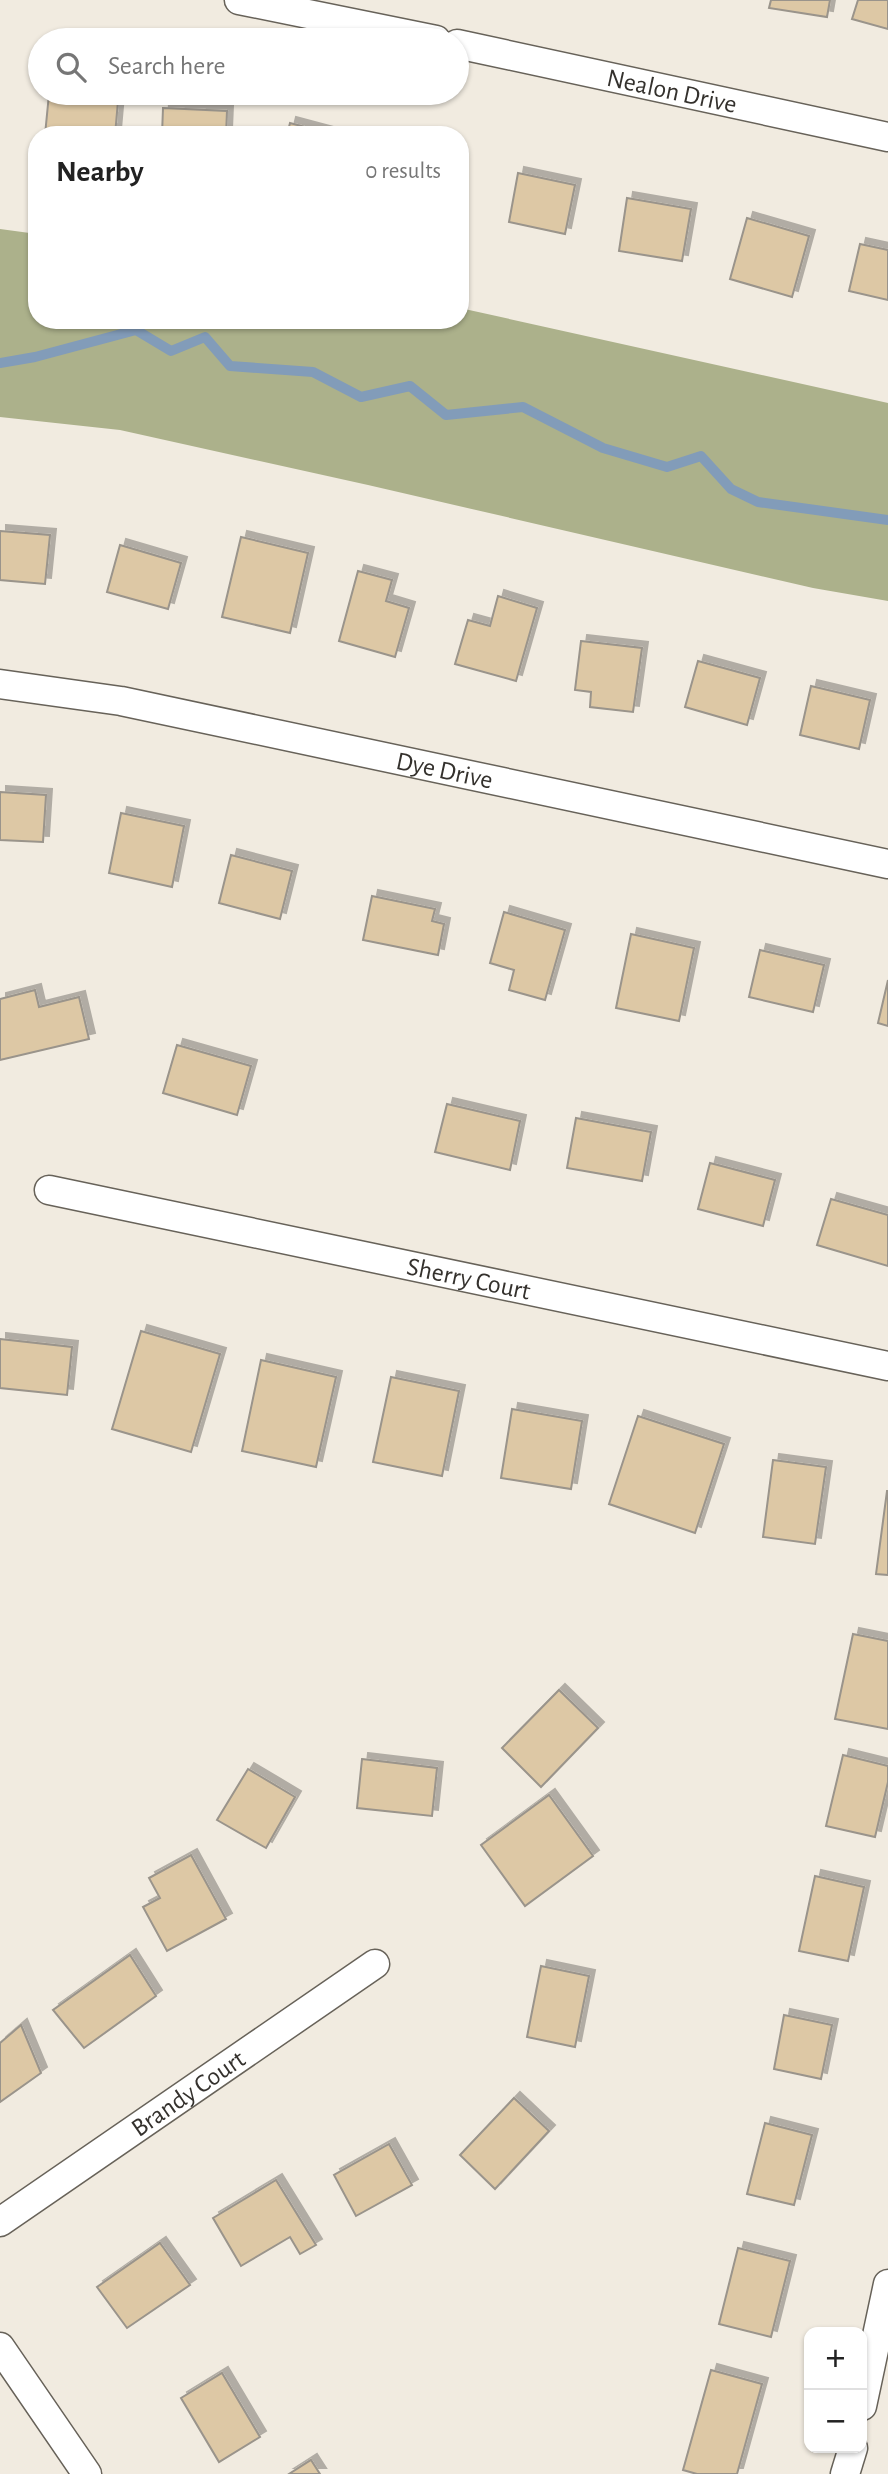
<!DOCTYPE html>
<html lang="en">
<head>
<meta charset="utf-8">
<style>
	body { margin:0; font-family:"Alegreya Sans",sans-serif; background:#f6f6f6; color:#222 }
	.controls { position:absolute; right:21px; bottom:21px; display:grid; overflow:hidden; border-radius:14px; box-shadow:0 2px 5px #0004 }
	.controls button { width:63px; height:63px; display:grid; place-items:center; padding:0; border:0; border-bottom:2px solid #e0e0e0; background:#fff; color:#222; font:35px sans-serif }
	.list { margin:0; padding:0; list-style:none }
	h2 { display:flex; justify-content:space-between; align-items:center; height:91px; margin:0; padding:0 28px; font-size:30px }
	h2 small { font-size:23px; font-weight:400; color:#767676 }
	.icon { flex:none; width:38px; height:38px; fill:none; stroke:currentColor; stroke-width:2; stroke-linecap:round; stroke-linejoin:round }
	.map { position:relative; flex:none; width:888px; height:2474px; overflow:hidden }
	.search { position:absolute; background:#fff; box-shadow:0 2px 5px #0004; left:28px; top:28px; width:441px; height:77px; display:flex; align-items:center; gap:18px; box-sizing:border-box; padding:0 24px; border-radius:38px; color:#767676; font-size:26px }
	.panel { position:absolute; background:#fff; box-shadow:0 2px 5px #0004; left:28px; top:126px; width:441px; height:203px; border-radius:28px }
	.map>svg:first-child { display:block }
</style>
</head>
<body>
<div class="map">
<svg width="888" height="2474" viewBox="0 0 888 2474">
	<defs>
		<filter id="shadow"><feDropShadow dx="6" dy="-6" stdDeviation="0" flood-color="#0004"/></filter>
	</defs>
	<rect width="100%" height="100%" fill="#f1ebe0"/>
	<path fill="#acb18b" d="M0,229L37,234V320H460V308L888,403V601L813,588L368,485L120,430L0,417Z"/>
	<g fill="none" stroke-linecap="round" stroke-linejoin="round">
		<path stroke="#829cb9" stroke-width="10" d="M0,363L35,357L136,330L171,351L205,337L230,366L313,372L361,397L410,386L446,415L523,407L603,448L667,467L701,456L731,489L758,502L888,520"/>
	</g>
	<g fill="#ddc8a5" stroke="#9a948b" stroke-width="2" filter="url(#shadow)">
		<path d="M771,0H830L827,17L769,8Z"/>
		<path d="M858,0H888V29L852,19Z"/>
		<path d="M49,94L118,101L115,135H45Z"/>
		<path d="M163,108L227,111L226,135H162Z"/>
		<path d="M290,123L335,135H287Z"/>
		<path d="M518,173L575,185L565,234L509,222Z"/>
		<path d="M627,198L691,209L682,261L619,251Z"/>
		<path d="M747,218L809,236L792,297L730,279Z"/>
		<path d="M860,244L888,250V300L849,291Z"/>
		<path d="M0,531L50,535L45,584L0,580Z"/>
		<path d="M241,537L308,553L290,633L222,617Z"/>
		<path d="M120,545L181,563L168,609L107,592Z"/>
		<path d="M358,571L392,580L386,601L409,608L395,657L339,641Z"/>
		<path d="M498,596L537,608L516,681L455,664L468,620L490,626Z"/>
		<path d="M581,641L642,648L633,712L590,707L591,692L575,690Z"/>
		<path d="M698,661L760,678L747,725L685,707Z"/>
		<path d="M811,686L870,700L859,749L800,735Z"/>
		<path d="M0,792L46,795L43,842L0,840Z"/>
		<path d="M121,813L184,826L172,887L109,873Z"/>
		<path d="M231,855L292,871L280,919L219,903Z"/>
		<path d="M372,896L435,909L432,921L444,924L438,955L363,940Z"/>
		<path d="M504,912L565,930L545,1000L509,990L514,970L490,963Z"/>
		<path d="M631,934L694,948L679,1021L616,1008Z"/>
		<path d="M760,950L824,965L813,1012L749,997Z"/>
		<path d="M888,980V1026L878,1023Z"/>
		<path d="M35,990L39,1007L79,997L89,1039L0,1060V999Z"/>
		<path d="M177,1045L251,1066L237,1115L163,1093Z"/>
		<path d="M447,1104L520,1121L510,1170L435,1152Z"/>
		<path d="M576,1118L651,1132L642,1181L567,1168Z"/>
		<path d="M710,1163L775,1180L763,1226L698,1209Z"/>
		<path d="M831,1199L888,1215V1266L817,1245Z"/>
		<path d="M141,1331L220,1354L191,1452L112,1429Z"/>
		<path d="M0,1339L72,1347L67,1395L0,1388Z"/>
		<path d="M261,1360L336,1377L316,1467L242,1451Z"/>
		<path d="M391,1377L459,1391L442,1476L373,1462Z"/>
		<path d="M512,1409L582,1421L571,1489L501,1478Z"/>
		<path d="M638,1416L724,1444L695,1533L609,1504Z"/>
		<path d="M773,1460L826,1467L815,1544L763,1537Z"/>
		<path d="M887,1491H888V1575L876,1574Z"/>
		<path d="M853,1634L888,1641V1729L835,1719Z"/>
		<path d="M559,1690L598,1728L541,1787L502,1748Z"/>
		<path d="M843,1755L888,1766V1782L875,1837L826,1826Z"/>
		<path d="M362,1759L437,1768L432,1816L357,1808Z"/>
		<path d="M248,1769L295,1797L266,1848L217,1820Z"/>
		<path d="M549,1795L593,1856L525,1906L481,1845Z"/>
		<path d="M191,1855L226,1919L167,1951L143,1907L160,1898L149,1878Z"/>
		<path d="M815,1876L864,1887L848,1961L799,1951Z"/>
		<path d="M130,1955L156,1996L84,2048L53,2010Z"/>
		<path d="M541,1966L589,1976L575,2047L527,2037Z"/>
		<path d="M784,2015L832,2025L821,2079L774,2069Z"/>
		<path d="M21,2025L41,2073L0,2102V2043Z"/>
		<path d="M514,2098L549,2131L495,2189L460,2155Z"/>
		<path d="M765,2123L812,2135L794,2205L747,2194Z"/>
		<path d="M389,2144L412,2185L356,2216L334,2175Z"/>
		<path d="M276,2180L316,2245L300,2254L290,2237L241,2266L213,2218Z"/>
		<path d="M160,2243L190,2285L127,2328L97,2287Z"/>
		<path d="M738,2248L790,2261L771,2337L719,2324Z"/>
		<path d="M711,2370L762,2384L737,2474H697L683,2470Z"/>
		<path d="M222,2373L260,2437L219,2462L181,2398Z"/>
		<path d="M311,2460L320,2474H289Z"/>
	</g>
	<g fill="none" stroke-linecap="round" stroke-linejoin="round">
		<defs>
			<g id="street">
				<path d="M239,0L436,40"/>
				<path id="s1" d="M457,44L888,137"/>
				<path id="s2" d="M0,684L121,701L888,864"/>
				<path id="s3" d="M49,1190L888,1366"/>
				<path id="s4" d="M0,2222L375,1964"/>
				<path d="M0,2347L87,2474"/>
				<path d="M862,2406L888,2284"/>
				<path d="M845,2474L853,2448"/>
			</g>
		</defs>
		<use href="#street" stroke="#676259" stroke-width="31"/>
		<use href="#street" stroke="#fff" stroke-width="28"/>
	</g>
	<g text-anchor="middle" stroke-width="7" stroke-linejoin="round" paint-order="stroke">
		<g font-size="26" fill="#34312d" stroke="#fef8ee">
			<text dy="9" stroke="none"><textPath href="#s1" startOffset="220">Nealon Drive</textPath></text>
			<text dy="9" stroke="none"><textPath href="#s2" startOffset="453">Dye Drive</textPath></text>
			<text dy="9" stroke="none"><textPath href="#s3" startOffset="429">Sherry Court</textPath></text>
			<text dy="9" stroke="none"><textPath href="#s4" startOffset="228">Brandy Court</textPath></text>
		</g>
	</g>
</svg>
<div class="controls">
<button>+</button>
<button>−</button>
</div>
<div class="search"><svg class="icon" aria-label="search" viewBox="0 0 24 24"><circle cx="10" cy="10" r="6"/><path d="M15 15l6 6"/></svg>Search here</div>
<section class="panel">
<h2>Nearby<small>0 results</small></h2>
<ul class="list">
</ul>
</section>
</div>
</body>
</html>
